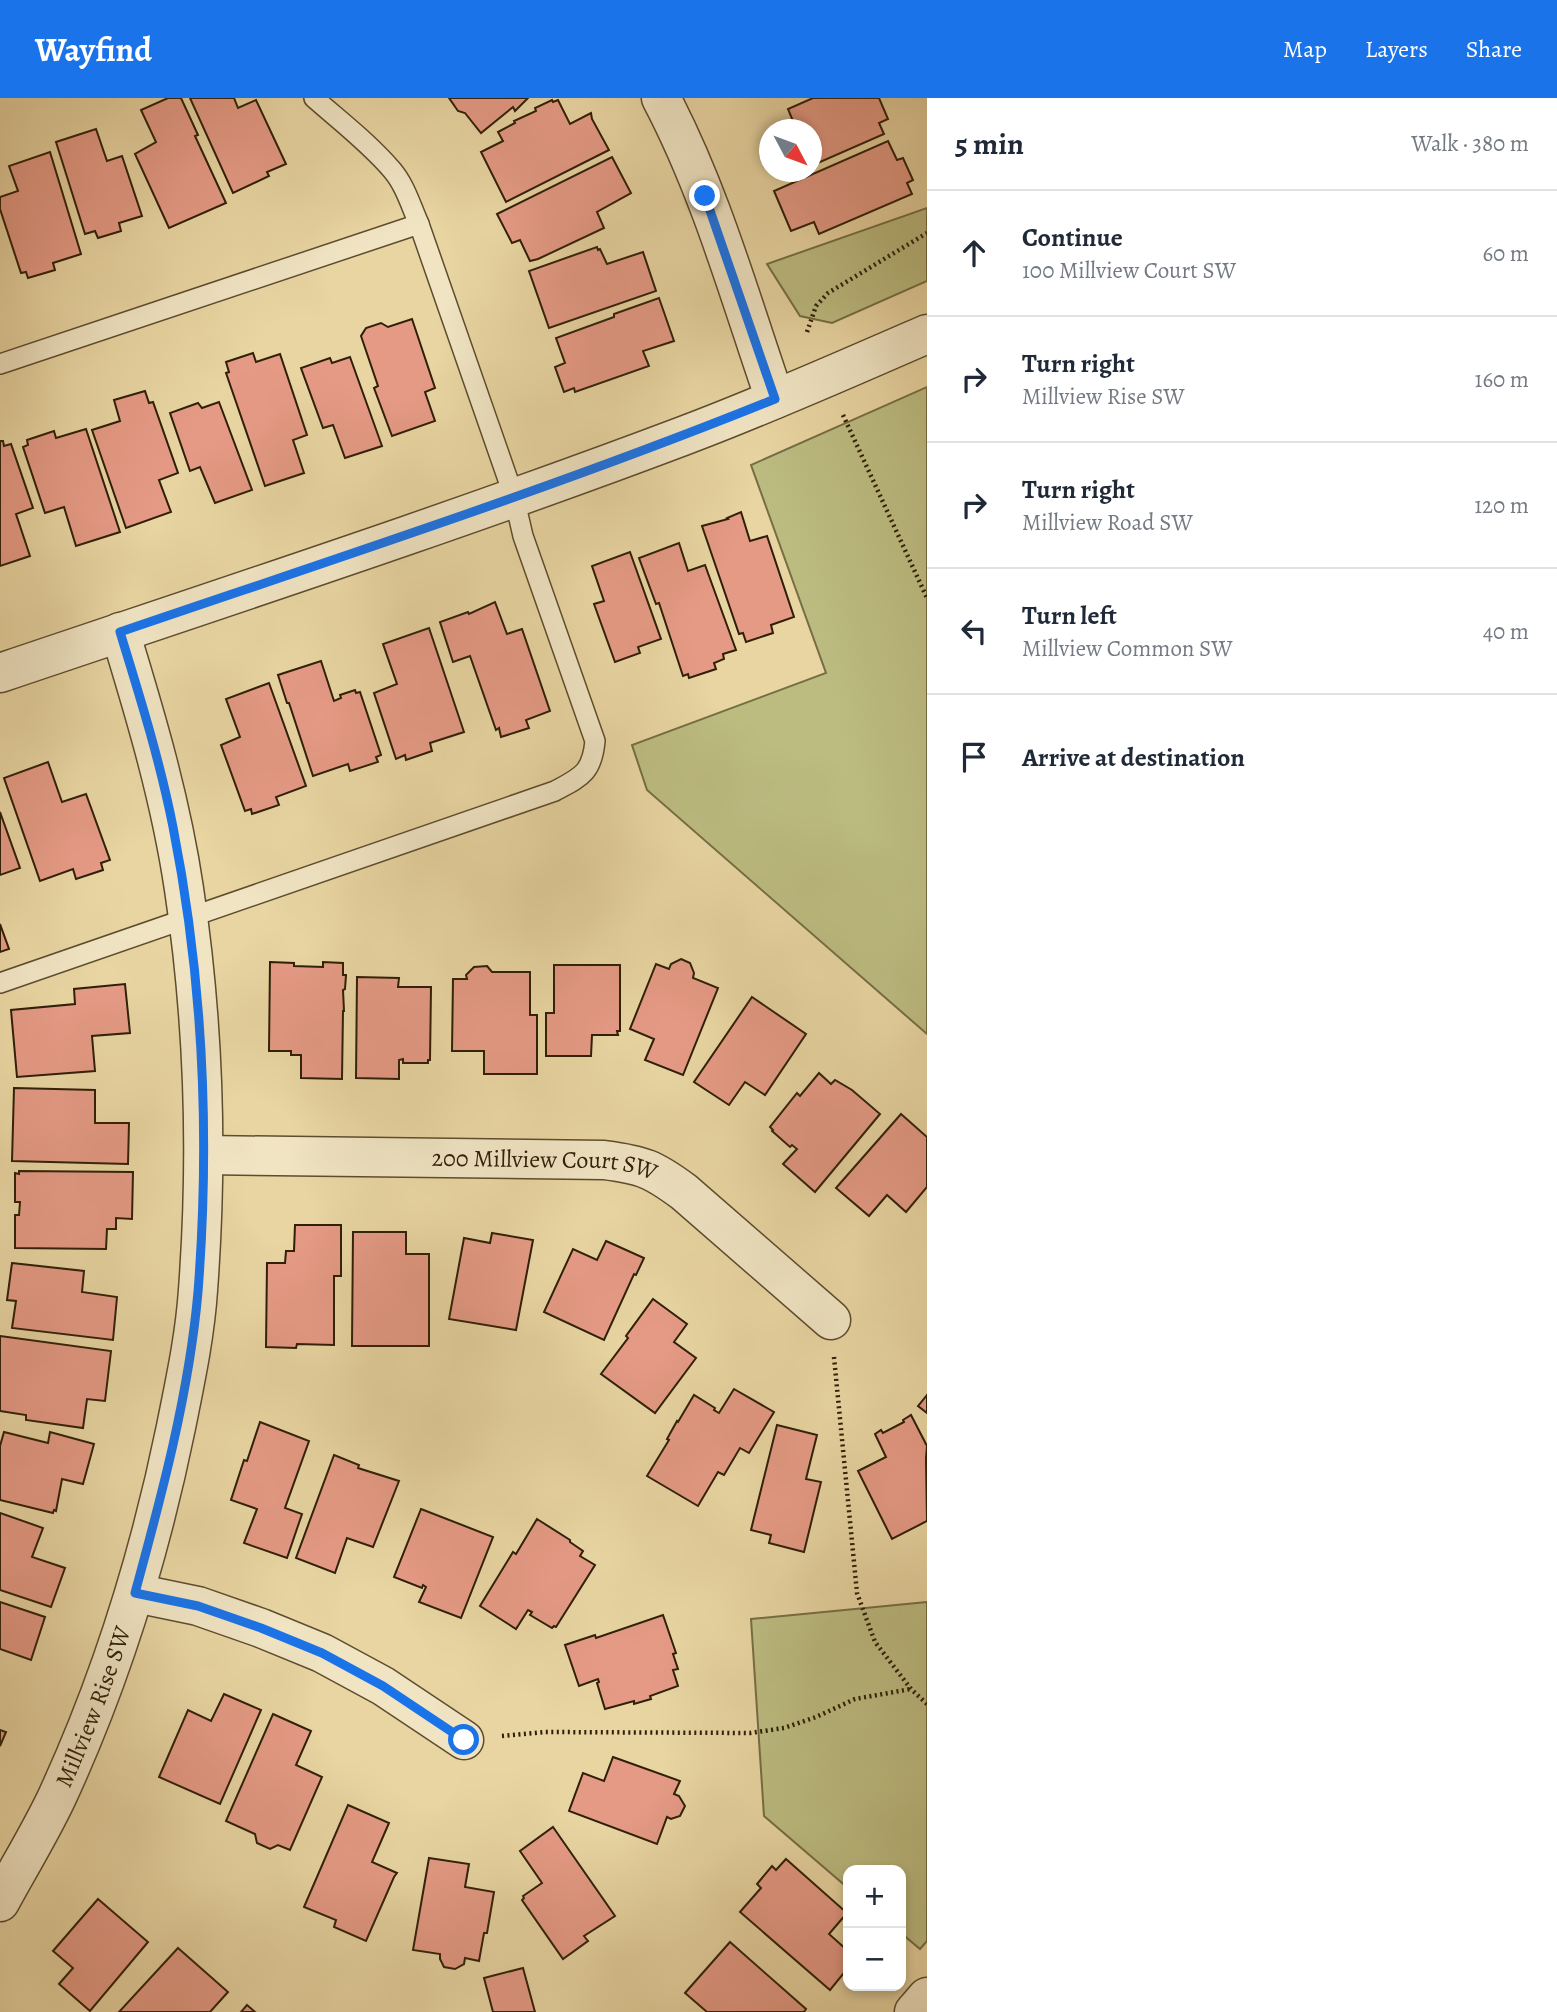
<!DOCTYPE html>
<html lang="en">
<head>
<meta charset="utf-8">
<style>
	body { margin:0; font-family:Alegreya,serif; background:#f6f6f7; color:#1f2937 }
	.controls { position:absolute; right:21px; bottom:21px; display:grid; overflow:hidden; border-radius:14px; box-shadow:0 4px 10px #0003 }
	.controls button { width:63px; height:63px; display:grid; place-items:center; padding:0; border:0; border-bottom:2px solid #e0e1e3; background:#fff; color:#1f2937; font:35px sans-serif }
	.compass { position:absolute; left:759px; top:21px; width:63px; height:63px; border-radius:50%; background:#fff; box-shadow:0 4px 10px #0003; rotate:131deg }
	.stop { position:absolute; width:21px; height:21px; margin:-16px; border:5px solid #1a73e8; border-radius:50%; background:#fff }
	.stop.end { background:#1a73e8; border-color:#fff; box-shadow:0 2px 7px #0008 }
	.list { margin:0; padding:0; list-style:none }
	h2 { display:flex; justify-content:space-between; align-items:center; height:91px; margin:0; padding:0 28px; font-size:30px }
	h2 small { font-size:23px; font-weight:400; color:#747a83 }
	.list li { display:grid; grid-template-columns:46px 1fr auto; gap:21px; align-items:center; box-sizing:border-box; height:126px; padding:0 28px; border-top:2px solid #e0e1e3 }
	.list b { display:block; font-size:26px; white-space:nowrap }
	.list p { margin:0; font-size:23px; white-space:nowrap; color:#747a83 }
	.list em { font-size:23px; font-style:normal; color:#747a83 }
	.icon { flex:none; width:38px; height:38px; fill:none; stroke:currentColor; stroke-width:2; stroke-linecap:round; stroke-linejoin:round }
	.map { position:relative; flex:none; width:927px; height:1914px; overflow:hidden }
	header { display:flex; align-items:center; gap:42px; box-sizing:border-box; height:98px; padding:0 35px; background:#1a73e8; color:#fff }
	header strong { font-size:33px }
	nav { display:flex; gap:38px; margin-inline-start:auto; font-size:24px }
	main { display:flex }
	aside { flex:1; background:#fff }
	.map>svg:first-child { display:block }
</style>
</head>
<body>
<header>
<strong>Wayfind</strong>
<nav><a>Map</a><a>Layers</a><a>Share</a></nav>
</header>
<main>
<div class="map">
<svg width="927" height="1914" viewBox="0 0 927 1914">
	<rect width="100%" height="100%" fill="#e8d5a2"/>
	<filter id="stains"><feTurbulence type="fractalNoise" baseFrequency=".00286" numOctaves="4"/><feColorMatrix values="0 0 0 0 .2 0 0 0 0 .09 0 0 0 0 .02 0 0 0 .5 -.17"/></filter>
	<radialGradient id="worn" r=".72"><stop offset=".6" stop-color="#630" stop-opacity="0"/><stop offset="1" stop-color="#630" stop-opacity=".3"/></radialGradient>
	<g fill="#bcbc81" stroke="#766e44" stroke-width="2">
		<path d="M927,110V183L832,225L800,218L767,166Z"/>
		<path d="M927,289V936L647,692L632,647L826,575L751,367Z"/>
		<path d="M927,1504V1843L920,1851L901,1835V1772H848V1790L764,1718L751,1521Z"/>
	</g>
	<g fill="#e59a85" stroke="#2f1f08" stroke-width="2">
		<path d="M168,0H181L198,37L195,38L226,105L169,130L135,56L156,44L141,12Z"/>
		<path d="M190,0H234L238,10L256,2L286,66L267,74L269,78L233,95Z"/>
		<path d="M449,0H528L515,13L513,9L481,35L465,15L458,13Z"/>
		<path d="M813,0H879L888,21L879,25L884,36L811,68V32H787L795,28L788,11Z"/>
		<path d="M552,2L553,4L558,2L570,26L591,15L592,21L609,52L506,104L481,54L503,43L498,34L515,25L514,23L536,13L535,10Z"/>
		<path d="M96,31L107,63L122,58L142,118L119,125L121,133L98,140L95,133L85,136L56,44Z"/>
		<path d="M888,43L897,62L903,60L913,82L907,85L912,96L819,136L814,124L791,133L774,93Z"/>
		<path d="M50,54L81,156L53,165L55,172L28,180L26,174L21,175L0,111V99L18,93L9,68Z"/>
		<path d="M612,59L631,95L597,114L604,130L538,161L530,163L520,142L512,145L497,116Z"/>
		<path d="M778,74H799L782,81Z"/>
		<path d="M597,149L598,152L600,151L607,166L643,154L656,193L549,230L529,173Z"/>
		<path d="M659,200L674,243L643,253L649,268L575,294L574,290L564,294L555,269L565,265L556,240L614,219V216Z"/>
		<path d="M412,221L435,290L425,294L435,323L392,338L374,290L378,288L361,238L366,230L381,225L388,229Z"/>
		<path d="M253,255L256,264L280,256L307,337L293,342L304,375L265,388L226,275L229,274L226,264Z"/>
		<path d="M350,259L382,348L345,360L333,327L323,330L301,270L330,260L332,265Z"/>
		<path d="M145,293L149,305L153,304L178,375L159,382L171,414L126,430L92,332L120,323L114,302Z"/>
		<path d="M219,304L252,392L215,405L200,369L190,373L170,315L198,305L202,310Z"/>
		<path d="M86,331L120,434L76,448L64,409L45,415L23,349L28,347L27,342L54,333L56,340Z"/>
		<path d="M0,343H3L4,348L11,346L33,410L16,416L30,458L0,468Z"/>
		<path d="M741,414L750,443L767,438L794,519L771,527L773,535L746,544L743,535L739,536L702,428L728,421L727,420Z"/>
		<path d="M679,445L688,473L705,467L736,552L723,556L724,561L714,565L716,571L689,580L688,576L683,578L659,505L656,506L639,460Z"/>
		<path d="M630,454L661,541L638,549L640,555L615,564L594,506L604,503L592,468Z"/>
		<path d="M495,504L507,536L522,531L550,613L526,622L529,630L501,639L499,630L496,632L470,558L453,564L440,524L468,514L469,516Z"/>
		<path d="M429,530L464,634L430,645L432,653L406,662L405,657L396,661L374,595L397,586L383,546Z"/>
		<path d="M321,563L334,603L341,600L340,597L355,592L356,595L360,594L381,657L376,659L378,664L350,673L348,666L313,678L289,605H287L278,577Z"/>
		<path d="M269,585L306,688L276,699L279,707L252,716L251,711L245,713L221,647L240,639L226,601Z"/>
		<path d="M48,664L62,704L86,696L110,762L101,765L103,772L76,781L73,771L40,783L4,680Z"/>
		<path d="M0,714L20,770L0,777Z"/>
		<path d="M0,826L9,851L0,854Z"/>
		<path d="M681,861L690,865L694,875L693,880L718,890L683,977L645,962L654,941L630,931L656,866L669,871L671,866Z"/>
		<path d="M270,864L294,865V868L323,869V864L343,865V877H346L345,891L343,892L344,913H343L342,981L301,980V957H291V953H269Z"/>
		<path d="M554,867H620V933H617L618,937H592L591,958H546V915H554Z"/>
		<path d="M487,868L492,874H530V917H537V976H484V953H452L453,881H467L466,877L474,869Z"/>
		<path d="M357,879L399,880L398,889H431L430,962H428V965H403V961L399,962V981L356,980Z"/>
		<path d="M125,886L130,935L92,938L95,973L17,979L11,912L75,906L74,891Z"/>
		<path d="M752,899L806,936L765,997L745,984L729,1007L694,984Z"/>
		<path d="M819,975L831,986L835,982L852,992L880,1016L815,1094L783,1066L797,1051L792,1047L790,1049L772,1033L773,1032L770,1029L797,995L800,998Z"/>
		<path d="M14,990L95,992V1025H129L128,1066L12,1063Z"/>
		<path d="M901,1016L927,1039V1089L906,1114L887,1097L869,1118L836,1090Z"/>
		<path d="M19,1073L133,1074L132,1121L116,1120V1131H107L106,1151L15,1150V1117H19L20,1104H15V1075L19,1076Z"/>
		<path d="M295,1127H341V1178H334V1247L297,1246L296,1250L266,1249L267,1165H285L286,1153H294Z"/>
		<path d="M353,1134H406V1156H429V1248H352Z"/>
		<path d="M492,1135L533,1142L516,1232L449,1221L464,1140L490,1145Z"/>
		<path d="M606,1143L644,1160L636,1177L634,1176L604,1242L544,1214L573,1151L597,1162Z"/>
		<path d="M12,1165L84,1173L82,1194L117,1199L113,1242L12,1230L16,1203L7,1202Z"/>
		<path d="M653,1201L687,1226L674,1244L696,1260L655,1315L601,1276L628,1240L626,1238Z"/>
		<path d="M0,1238L111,1253L105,1303L87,1301L83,1330L26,1322V1317L0,1313Z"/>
		<path d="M734,1291L774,1314L749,1355L740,1350L724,1377L718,1374L698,1408L647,1378L669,1342L667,1341L677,1323L678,1324L694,1297L715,1310L714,1312L719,1315Z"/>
		<path d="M927,1297V1315L918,1308Z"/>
		<path d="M911,1317L927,1348L926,1360L927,1423L892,1441L858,1373L886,1359L875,1336L881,1332L883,1335L904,1324L903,1322Z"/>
		<path d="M260,1324L309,1343L285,1410L302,1416L287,1460L244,1445L257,1411L231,1402L244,1362L247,1363Z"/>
		<path d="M777,1327L817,1337L806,1381L821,1384L804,1454L769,1445L771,1437L751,1432Z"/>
		<path d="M4,1334L48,1345L50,1334L94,1346L83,1386L62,1381L56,1413L54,1412L53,1415L0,1402V1348Z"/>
		<path d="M334,1357L359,1367L358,1370L399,1383L373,1449L347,1440L335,1475L296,1460Z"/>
		<path d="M421,1411L493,1439L461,1520L419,1504L426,1489L423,1487L422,1490L394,1479Z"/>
		<path d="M0,1415L43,1430L32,1459L65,1470L51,1509L0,1492Z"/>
		<path d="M537,1421L570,1442V1444L583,1453L580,1458L595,1467L556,1529L554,1528L552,1530L530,1517L532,1514L528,1512L516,1531L480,1508L513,1454L516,1456Z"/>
		<path d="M0,1504L45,1519L31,1562L0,1551Z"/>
		<path d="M663,1517L676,1555L673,1556L678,1571L673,1572L678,1588L650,1598L651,1601L634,1606V1603L605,1611L597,1585L599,1584L598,1581L579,1588L565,1547L595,1537L596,1540Z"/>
		<path d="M224,1596L261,1612L220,1706L159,1679L188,1612L211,1623Z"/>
		<path d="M273,1616L311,1633L296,1667L322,1679L290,1752L278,1747L270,1751L257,1745L255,1736L226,1723Z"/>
		<path d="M0,1632L6,1634L0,1648Z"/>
		<path d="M613,1659L680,1683L674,1696L679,1698L685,1708L680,1718L671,1721L667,1719L657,1746L569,1713L583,1675L604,1683Z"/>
		<path d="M348,1707L389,1725L372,1764L397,1775L394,1779L366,1843L334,1829L336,1822L304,1809Z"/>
		<path d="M553,1729L615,1818L584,1838L588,1843L563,1861L522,1802L524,1800L523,1798L542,1785L520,1753Z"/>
		<path d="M429,1760L469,1766L465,1789L494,1794L487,1835H484L479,1863L465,1860L464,1866L455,1871L444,1869L440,1861V1856L413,1852Z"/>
		<path d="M786,1761L847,1815L829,1836L848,1853V1870L830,1892L740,1814L761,1790L757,1786L772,1768L776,1772Z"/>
		<path d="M98,1801L148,1844L90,1913L59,1886L73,1870L53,1853Z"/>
		<path d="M730,1844L806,1911L804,1914H707L685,1895Z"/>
		<path d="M178,1850L228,1894L210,1914H119Z"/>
		<path d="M523,1870L535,1914H493L484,1880Z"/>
		<path d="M247,1907L255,1914H241Z"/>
	</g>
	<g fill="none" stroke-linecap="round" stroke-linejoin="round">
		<defs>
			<g id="lane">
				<path d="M0,266L419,126"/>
				<path d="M0,885L555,693C581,679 592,675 595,643L523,438L514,399L419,126C411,108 405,87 392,72C369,45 340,23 314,0"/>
			</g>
			<g id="street">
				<path d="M661,0C711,95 740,200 775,301"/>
				<path d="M0,575C228,498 458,423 683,338C766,307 846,271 927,236"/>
				<path id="s1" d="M204,1057L604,1062C643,1067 653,1071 684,1094L831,1222"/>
				<path d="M135,1495L198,1508L261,1530L322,1555L383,1588L464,1642"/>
				<path id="s2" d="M0,1804C19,1769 40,1735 57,1699C111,1582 150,1456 176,1329C185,1284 195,1238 198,1192C208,1058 204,924 184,791C171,703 146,619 120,534"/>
				<path d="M914,1914L927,1899"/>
			</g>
		</defs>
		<use href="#lane" stroke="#5d4c2e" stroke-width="22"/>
		<use href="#street" stroke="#5d4c2e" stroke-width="41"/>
		<g stroke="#2f1f08" stroke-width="4.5" stroke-dasharray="2 3.5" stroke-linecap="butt">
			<path d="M807,234L816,208L828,195L927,135"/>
			<path d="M843,317L927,500"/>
			<path d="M834,1259L857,1495L875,1544L911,1591L927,1606"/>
			<path d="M502,1638L545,1634L750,1635L784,1630L816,1619L855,1601L911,1591"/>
		</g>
		<use href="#lane" stroke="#f0e4c3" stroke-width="19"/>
		<use href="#street" stroke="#f0e4c3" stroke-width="38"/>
	</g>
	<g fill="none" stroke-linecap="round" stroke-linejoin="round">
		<path stroke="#1a73e8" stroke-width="9" d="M464,1642L383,1588L322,1555L261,1530L198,1508L135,1495C162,1396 189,1296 198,1194C210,1039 203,881 173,729C160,663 140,599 120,534C340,459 560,388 775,301L705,98"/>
	</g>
	<g text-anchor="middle" stroke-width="5" stroke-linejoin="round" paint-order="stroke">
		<g font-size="24" fill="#2f1f08" stroke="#f0e4c3">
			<text dy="8" stroke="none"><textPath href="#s1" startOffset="341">200 Millview Court SW</textPath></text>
			<text dy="8" stroke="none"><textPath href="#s2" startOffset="217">Millview Rise SW</textPath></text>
		</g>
	</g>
	<rect width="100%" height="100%" filter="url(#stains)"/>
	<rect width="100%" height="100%" fill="url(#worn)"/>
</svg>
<div class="controls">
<button>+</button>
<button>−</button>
</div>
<svg class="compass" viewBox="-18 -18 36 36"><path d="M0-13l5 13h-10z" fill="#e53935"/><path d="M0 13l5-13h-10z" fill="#747a83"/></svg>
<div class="stop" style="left:464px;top:1642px"></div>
<div class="stop end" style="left:705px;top:98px"></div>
</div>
<aside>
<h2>5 min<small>Walk · 380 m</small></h2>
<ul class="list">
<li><svg class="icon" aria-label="ahead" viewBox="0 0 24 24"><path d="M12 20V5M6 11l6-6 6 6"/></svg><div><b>Continue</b><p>100 Millview Court SW</p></div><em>60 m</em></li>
<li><svg class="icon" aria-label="right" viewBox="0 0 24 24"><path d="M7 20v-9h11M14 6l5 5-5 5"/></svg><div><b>Turn right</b><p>Millview Rise SW</p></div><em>160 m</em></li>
<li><svg class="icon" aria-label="right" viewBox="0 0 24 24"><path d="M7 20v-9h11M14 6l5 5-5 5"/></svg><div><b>Turn right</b><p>Millview Road SW</p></div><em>120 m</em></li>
<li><svg class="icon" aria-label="left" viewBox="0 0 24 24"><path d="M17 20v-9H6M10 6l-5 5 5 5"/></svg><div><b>Turn left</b><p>Millview Common SW</p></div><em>40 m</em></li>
<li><svg class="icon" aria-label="arrive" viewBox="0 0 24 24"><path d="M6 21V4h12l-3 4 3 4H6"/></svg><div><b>Arrive at destination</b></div></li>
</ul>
</aside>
</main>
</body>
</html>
